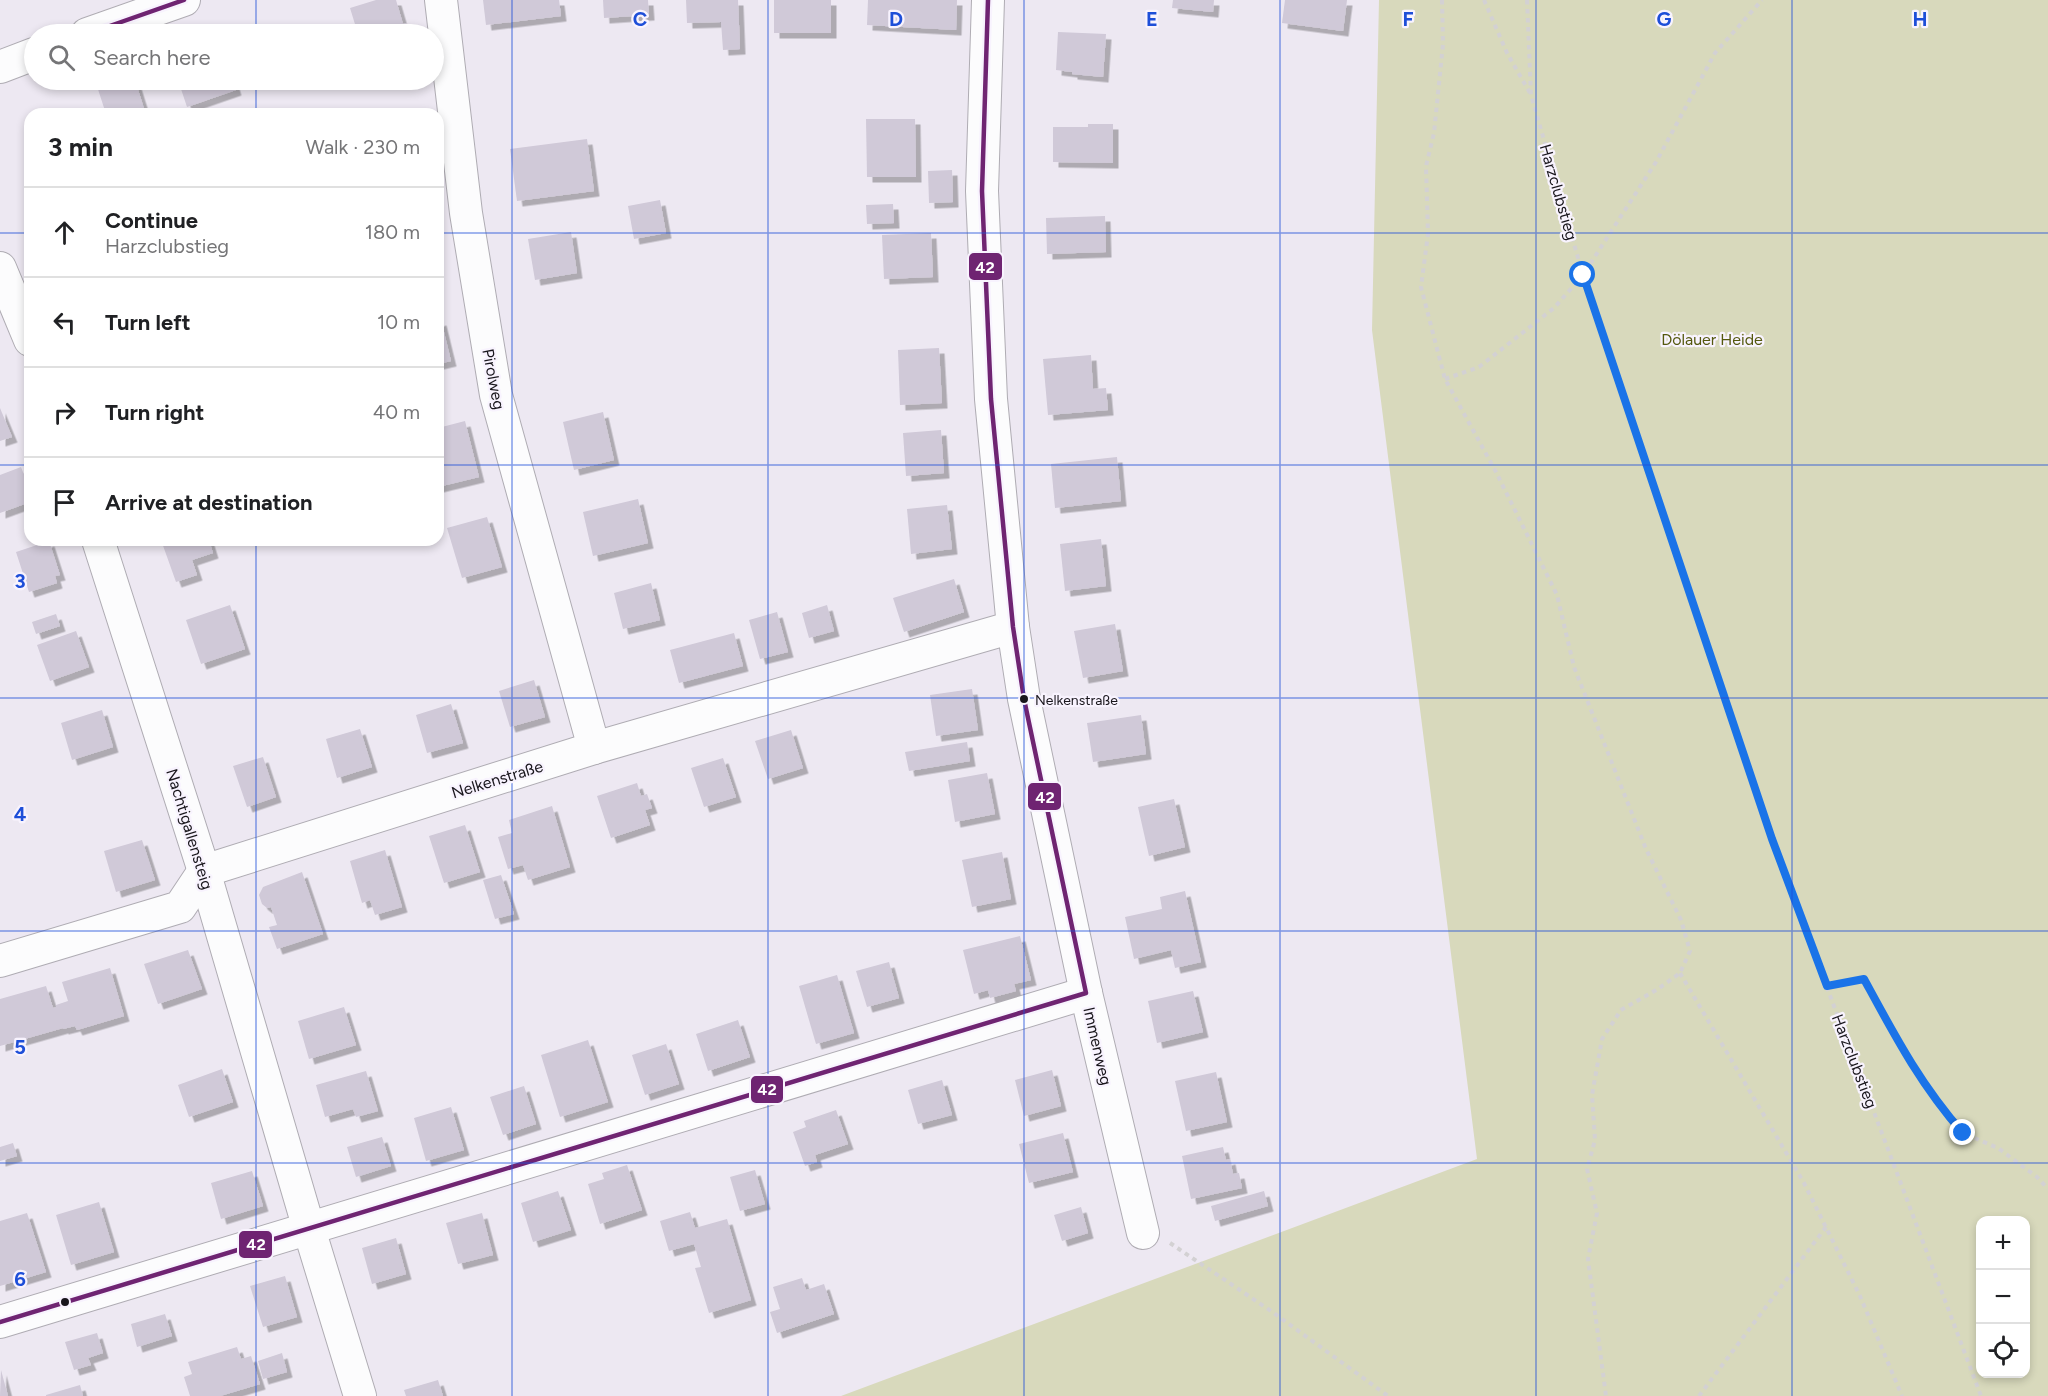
<!DOCTYPE html>
<html lang="en">
<head>
<meta charset="utf-8">
<style>
	body { margin:0; font-family:Figtree,sans-serif; background:#f2f2f2; color:#202124 }
	.controls { position:absolute; right:18px; bottom:18px; display:grid; overflow:hidden; border-radius:12px; box-shadow:0 3px 9px #0003 }
	.controls button { width:54px; height:54px; display:grid; place-items:center; padding:0; border:0; border-bottom:2px solid #e0e0e0; background:#fff; color:#202124; font:30px sans-serif }
	.stop { position:absolute; width:18px; height:18px; margin:-14px; border:4px solid #1a73e8; border-radius:50%; background:#fff }
	.stop.end { background:#1a73e8; border-color:#fff; box-shadow:0 2px 6px #0008 }
	.list { margin:0; padding:0; list-style:none }
	h2 { display:flex; justify-content:space-between; align-items:center; height:78px; margin:0; padding:0 24px; font-size:26px }
	h2 small { font-size:20px; font-weight:400; color:#757577 }
	.list li { display:grid; grid-template-columns:39px 1fr auto; gap:18px; align-items:center; box-sizing:border-box; height:90px; padding:0 24px; border-top:2px solid #e0e0e0 }
	.list b { display:block; font-size:22px; white-space:nowrap }
	.list p { margin:0; font-size:20px; white-space:nowrap; color:#757577 }
	.list em { font-size:20px; font-style:normal; color:#757577 }
	.icon { flex:none; width:33px; height:33px; fill:none; stroke:currentColor; stroke-width:2; stroke-linecap:round; stroke-linejoin:round }
	.map { position:relative; flex:none; width:2048px; height:1396px; overflow:hidden }
	.search { position:absolute; background:#fff; box-shadow:0 3px 9px #0003; left:24px; top:24px; width:420px; height:66px; display:flex; align-items:center; gap:15px; box-sizing:border-box; padding:0 21px; border-radius:33px; color:#757577; font-size:22px }
	.panel { position:absolute; background:#fff; box-shadow:0 3px 9px #0003; left:24px; top:108px; width:420px; height:438px; border-radius:18px }
	.map>svg:first-child { display:block }
</style>
</head>
<body>
<div class="map">
<svg width="2048" height="1396" viewBox="0 0 2048 1396">
	<defs>
		<filter id="shadow"><feDropShadow dx="5.5" dy="5.5" stdDeviation="0" flood-color="#0004"/></filter>
	</defs>
	<rect width="100%" height="100%" fill="#ede8f2"/>
	<path fill="#d8d9bc" fill-rule="evenodd" d="M1379,0H2048V1396H841L1477,1159L1372,330ZM1980,1220H2026V1374H1980Z"/>
	<g fill="#d0c9d8" filter="url(#shadow)">
		<path d="M376,0H396L403,24L406,23L410,34H358L350,8Z"/>
		<path d="M483,0H559L561,16L486,25Z"/>
		<path d="M603,0H648L649,15L604,18Z"/>
		<path d="M686,0H738L740,49L723,50L721,22L687,23Z"/>
		<rect x="774" y="0" width="57" height="33"/>
		<path d="M868,0H957L956,30L867,25Z"/>
		<path d="M1173,0H1214L1213,12L1172,8Z"/>
		<path d="M1285,0H1347L1343,31L1282,23Z"/>
		<path d="M294,24L297,34H258Z"/>
		<path d="M1058,32L1106,34L1103,77L1072,74V72L1056,70Z"/>
		<path d="M95,80H135L145,112L137,114H106Z"/>
		<path d="M178,80H233L236,90L187,107Z"/>
		<path d="M866,119H915L916,177H867Z"/>
		<path d="M1088,124H1113V163L1053,162V127H1088Z"/>
		<path d="M587,139L594,191L517,201L510,149Z"/>
		<path d="M952,170L953,202L929,203L928,171Z"/>
		<path d="M660,200L666,233L634,239L628,206Z"/>
		<path d="M893,204L894,223L867,224L866,205Z"/>
		<path d="M1105,216L1106,252L1047,254L1046,218Z"/>
		<path d="M571,232L577,273L535,280L528,239Z"/>
		<path d="M931,233L933,277L884,279L882,235Z"/>
		<path d="M441,320L451,361L438,364V321Z"/>
		<path d="M939,348L942,403L900,405L898,350Z"/>
		<path d="M1091,355L1093,389L1106,388L1108,410L1048,415L1043,359Z"/>
		<path d="M0,408L12,437L0,441Z"/>
		<path d="M603,412L614,460L574,470L563,422Z"/>
		<path d="M465,421L479,477L438,487V428Z"/>
		<path d="M941,430L944,473L906,476L903,433Z"/>
		<path d="M1117,457L1121,501L1055,508L1051,464Z"/>
		<path d="M21,467L30,490V502L0,513V475Z"/>
		<path d="M638,499L648,543L593,556L583,512Z"/>
		<path d="M947,505L952,549L911,554L907,509Z"/>
		<path d="M487,517L502,567L462,578L447,528Z"/>
		<path d="M1101,539L1106,586L1065,591L1060,544Z"/>
		<path d="M161,540H209L213,553L192,560L197,575L176,582Z"/>
		<path d="M49,541L60,575L55,576L57,583L29,592L16,552Z"/>
		<path d="M954,579L964,612L904,632L893,598Z"/>
		<path d="M651,583L660,620L623,629L614,593Z"/>
		<path d="M230,605L245,649L201,664L186,620Z"/>
		<path d="M827,605L834,631L809,638L802,613Z"/>
		<path d="M777,612L788,652L760,659L749,620Z"/>
		<path d="M56,614L60,626L36,634L32,622Z"/>
		<path d="M1115,624L1123,671L1083,678L1074,631Z"/>
		<path d="M76,631L89,667L50,681L37,645Z"/>
		<path d="M734,633L743,666L679,683L670,650Z"/>
		<path d="M534,680L545,717L510,727L499,691Z"/>
		<path d="M972,689L978,730L936,736L930,695Z"/>
		<path d="M451,704L463,743L427,753L416,715Z"/>
		<path d="M102,710L113,747L72,760L61,723Z"/>
		<path d="M1141,715L1146,754L1093,762L1087,723Z"/>
		<path d="M360,729L372,767L337,778L326,739Z"/>
		<path d="M791,730L803,768L768,779L755,741Z"/>
		<path d="M967,742L970,761L909,771L905,752Z"/>
		<path d="M263,757L276,797L247,807L233,766Z"/>
		<path d="M723,758L736,797L704,807L691,768Z"/>
		<path d="M987,773L995,814L955,822L948,780Z"/>
		<path d="M637,783L641,796L647,794L652,808L645,810L650,825L611,838L597,796Z"/>
		<path d="M1174,799L1185,847L1149,856L1138,807Z"/>
		<path d="M552,806L570,867L528,880L523,865L508,869L498,837L512,833L509,820Z"/>
		<path d="M465,825L480,872L444,883L429,836Z"/>
		<path d="M142,840L155,880L116,892L104,851Z"/>
		<path d="M385,850L402,907L375,915L370,900L362,903L350,861Z"/>
		<path d="M1002,852L1011,899L972,907L962,860Z"/>
		<path d="M302,872L323,934L277,949L269,927L277,925L271,907L267,908L262,904L259,895L263,887Z"/>
		<path d="M501,875L514,914L495,919L483,880Z"/>
		<path d="M1185,891L1201,962L1175,968L1171,950L1134,959L1125,917L1162,909L1160,897Z"/>
		<path d="M1020,936L1031,980L1014,984L1016,991L990,998L988,990L974,994L963,950Z"/>
		<path d="M188,950L202,989L158,1004L144,964Z"/>
		<path d="M889,962L899,998L867,1007L856,971Z"/>
		<path d="M110,968L124,1016L77,1030L75,1026L63,1029V1028L0,1046V999L46,986L53,1008L56,1007V1005L68,1001L62,982Z"/>
		<path d="M837,975L854,1033L816,1044L799,986Z"/>
		<path d="M1193,991L1203,1032L1157,1043L1148,1001Z"/>
		<path d="M344,1007L356,1045L309,1059L298,1021Z"/>
		<path d="M738,1020L750,1057L708,1071L696,1034Z"/>
		<path d="M588,1040L608,1102L560,1117L541,1055Z"/>
		<path d="M666,1044L679,1084L645,1095L632,1055Z"/>
		<path d="M222,1069L233,1102L189,1117L178,1085Z"/>
		<path d="M1052,1070L1061,1106L1024,1116L1015,1080Z"/>
		<path d="M366,1071L378,1111L356,1117L353,1109L325,1117L316,1085Z"/>
		<path d="M1216,1072L1227,1122L1186,1131L1175,1081Z"/>
		<path d="M942,1080L952,1115L918,1124L908,1090Z"/>
		<path d="M524,1086L536,1124L503,1135L490,1097Z"/>
		<path d="M451,1107L464,1150L426,1161L414,1118Z"/>
		<path d="M836,1110L848,1144L815,1155L817,1162L805,1166L793,1132L806,1127L804,1121Z"/>
		<path d="M1063,1133L1073,1172L1029,1183L1019,1144Z"/>
		<path d="M382,1137L391,1166L356,1177L347,1147Z"/>
		<path d="M13,1143L17,1156L0,1161V1147Z"/>
		<path d="M1223,1147L1226,1160L1230,1159L1233,1174L1239,1173L1242,1188L1191,1199L1182,1156Z"/>
		<path d="M627,1165L642,1210L600,1224L588,1184L604,1179L602,1173Z"/>
		<path d="M755,1170L765,1204L740,1211L730,1177Z"/>
		<path d="M252,1171L263,1206L221,1219L211,1183Z"/>
		<path d="M558,1191L571,1230L533,1242L521,1203Z"/>
		<path d="M1264,1191L1268,1206L1215,1221L1211,1206Z"/>
		<path d="M99,1202L114,1252L71,1265L56,1215Z"/>
		<path d="M1081,1207L1088,1233L1062,1241L1054,1215Z"/>
		<path d="M690,1212L695,1228L727,1219L751,1300L709,1313L695,1268L701,1267L694,1244L669,1251L660,1221Z"/>
		<path d="M27,1213L46,1272L0,1286V1221Z"/>
		<path d="M482,1213L493,1255L458,1264L446,1223Z"/>
		<path d="M396,1238L406,1274L372,1284L362,1248Z"/>
		<path d="M285,1276L297,1317L263,1327L250,1286Z"/>
		<path d="M802,1278L806,1290L824,1284L834,1314L777,1333L770,1312L780,1309L773,1287Z"/>
		<path d="M165,1314L172,1336L137,1347L131,1324Z"/>
		<path d="M97,1333L103,1353L88,1358L91,1365L74,1370L65,1342Z"/>
		<path d="M237,1347L241,1359L251,1356L260,1384L220,1396H190L184,1377L192,1374L188,1362Z"/>
		<path d="M282,1353L287,1372L263,1379L258,1361Z"/>
		<path d="M1,1370L8,1396H0Z"/>
		<path d="M438,1380L443,1396H406L404,1390Z"/>
		<path d="M80,1385L83,1396H46V1395Z"/>
	</g>
	<g fill="none" stroke-linecap="round" stroke-linejoin="round">
		<defs>
			<g id="street">
				<path d="M441,0L466,213L496,395L594,748"/>
				<path d="M988,0L982,191L991,399L1013,627L1024,699L1086,993L1143,1233"/>
				<path d="M87,34L184,0"/>
				<path d="M0,67L34,54"/>
				<path d="M0,268L30,340"/>
				<path d="M98,540L204,871L309,1229L360,1396"/>
				<path d="M0,961L180,907L204,871L594,748L1013,627"/>
				<path d="M0,1322L1086,993"/>
			</g>
		</defs>
		<use href="#street" stroke="#afacb3" stroke-width="34"/>
		<g stroke="#d3d1d3" stroke-width="4" stroke-dasharray="4.5 4.5" stroke-linecap="butt">
			<path d="M1442,0L1443,44L1434,133L1426,166L1428,234L1421,287L1436,345L1445,379L1496,472L1557,595L1574,667L1646,849L1681,920L1690,951L1680,973L1658,989L1621,1010L1602,1039L1592,1095L1595,1140L1587,1169L1597,1213L1588,1259L1606,1396"/>
			<path d="M1484,0L1507,53L1530,93"/>
			<path d="M1527,0L1531,95L1583,275L1771,839L1981,1396"/>
			<path d="M1445,379L1479,367L1554,308L1583,275L1656,162L1715,53L1762,0"/>
			<path d="M1680,973L1804,1183L1860,1296L1902,1396"/>
			<path d="M1827,986L1864,979L1909,1061L1939,1105L1963,1133L1998,1148L2037,1177L2048,1189"/>
			<path d="M1170,1243L1271,1311L1388,1396"/>
			<path d="M1699,1396L1826,1227"/>
		</g>
		<use href="#street" stroke="#fcfcfd" stroke-width="32"/>
		<defs>
			<g id="bus-1">
				<path d="M87,34L184,0"/>
				<path d="M0,1322L1086,993L1024,699L1013,627L991,399L982,191L988,0"/>
			</g>
		</defs>
		<use href="#bus-1" stroke="#f8f3fe" stroke-width="9"/>
		<use href="#bus-1" stroke="#6f2472" stroke-width="4.5"/>
	</g>
	<g fill="none" stroke-linecap="round" stroke-linejoin="round">
		<path stroke="#1a73e8" stroke-width="8" d="M1583,275L1772,839L1827,986L1864,979C1895,1036 1920,1084 1963,1133"/>
	</g>
	<path fill="none" stroke="#1d4ed8" stroke-width="1.5" stroke-opacity="0.55" d="M256,0V34M512,0V1396M768,0V1396M1024,0V1396M1280,0V1396M1536,0V1396M1792,0V1396M256,80V114M0,233H30M438,233H2048M0,465H30M438,465H2048M256,540V1396M0,698H2048M0,931H2048M0,1163H2048"/>
	<g fill="#19161c" stroke="#f8f3fe" stroke-width="2">
		<circle cx="1024" cy="699" r="5"/>
		<circle cx="65" cy="1302" r="5"/>
	</g>
	<g text-anchor="middle" stroke-width="4.5" stroke-linejoin="round" paint-order="stroke">
		<g font-size="14" fill="#19161c" stroke="#f8f3fe" text-anchor="start">
			<text x="1035" y="705">Nelkenstraße</text>
		</g>
		<g font-size="16" fill="#19161c" stroke="#f8f3fe">
			<text transform="translate(1559 192) rotate(74)" y="6">Harzclubstieg</text>
			<text transform="translate(494 379) rotate(79)" y="6">Pirolweg</text>
			<text transform="translate(497 779) rotate(-17)" y="6">Nelkenstraße</text>
			<text transform="translate(190 829) rotate(73)" y="6">Nachtigallensteig</text>
			<text transform="translate(1098 1046) rotate(77)" y="6">Immenweg</text>
			<text transform="translate(1855 1061) rotate(69)" y="6">Harzclubstieg</text>
		</g>
		<g font-size="16" fill="#54580e" stroke="#f8f3fe">
			<text x="1712" y="345">Dölauer Heide</text>
		</g>
	</g>
	<g font-size="20" text-anchor="middle" font-weight="bold" fill="#1d4ed8" stroke="#f8f3fe" stroke-width="4.5" stroke-linejoin="round" paint-order="stroke">
		<text x="640" y="26">C</text>
		<text x="896" y="26">D</text>
		<text x="1152" y="26">E</text>
		<text x="1408" y="26">F</text>
		<text x="1664" y="26">G</text>
		<text x="1920" y="26">H</text>
		<text x="20" y="588">3</text>
		<text x="20" y="821">4</text>
		<text x="20" y="1054">5</text>
		<text x="20" y="1286">6</text>
	</g>
	<g stroke="#f8f3fe" stroke-width="2">
		<rect x="968" y="252" width="35" height="29" rx="6" fill="#6f2472"/>
		<rect x="1027" y="782" width="35" height="29" rx="6" fill="#6f2472"/>
		<rect x="750" y="1075" width="34" height="29" rx="6" fill="#6f2472"/>
		<rect x="238" y="1230" width="35" height="29" rx="6" fill="#6f2472"/>
	</g>
	<g font-size="16" text-anchor="middle" font-weight="bold" fill="#fff">
		<text x="985" y="273">42</text>
		<text x="1045" y="803">42</text>
		<text x="767" y="1095">42</text>
		<text x="256" y="1250">42</text>
	</g>
</svg>
<div class="controls">
<button>+</button>
<button>−</button>
<button><svg class="icon" aria-label="locate" viewBox="0 0 24 24"><circle cx="12" cy="12" r="6"/><path d="M12 2v4M12 18v4M2 12h4M18 12h4"/></svg></button>
</div>
<div class="stop" style="left:1583px;top:275px"></div>
<div class="stop end" style="left:1963px;top:1133px"></div>
<div class="search"><svg class="icon" aria-label="search" viewBox="0 0 24 24"><circle cx="10" cy="10" r="6"/><path d="M15 15l6 6"/></svg>Search here</div>
<section class="panel">
<h2>3 min<small>Walk · 230 m</small></h2>
<ul class="list">
<li><svg class="icon" aria-label="ahead" viewBox="0 0 24 24"><path d="M12 20V5M6 11l6-6 6 6"/></svg><div><b>Continue</b><p>Harzclubstieg</p></div><em>180 m</em></li>
<li><svg class="icon" aria-label="left" viewBox="0 0 24 24"><path d="M17 20v-9H6M10 6l-5 5 5 5"/></svg><div><b>Turn left</b></div><em>10 m</em></li>
<li><svg class="icon" aria-label="right" viewBox="0 0 24 24"><path d="M7 20v-9h11M14 6l5 5-5 5"/></svg><div><b>Turn right</b></div><em>40 m</em></li>
<li><svg class="icon" aria-label="arrive" viewBox="0 0 24 24"><path d="M6 21V4h12l-3 4 3 4H6"/></svg><div><b>Arrive at destination</b></div></li>
</ul>
</section>
</div>
</body>
</html>
